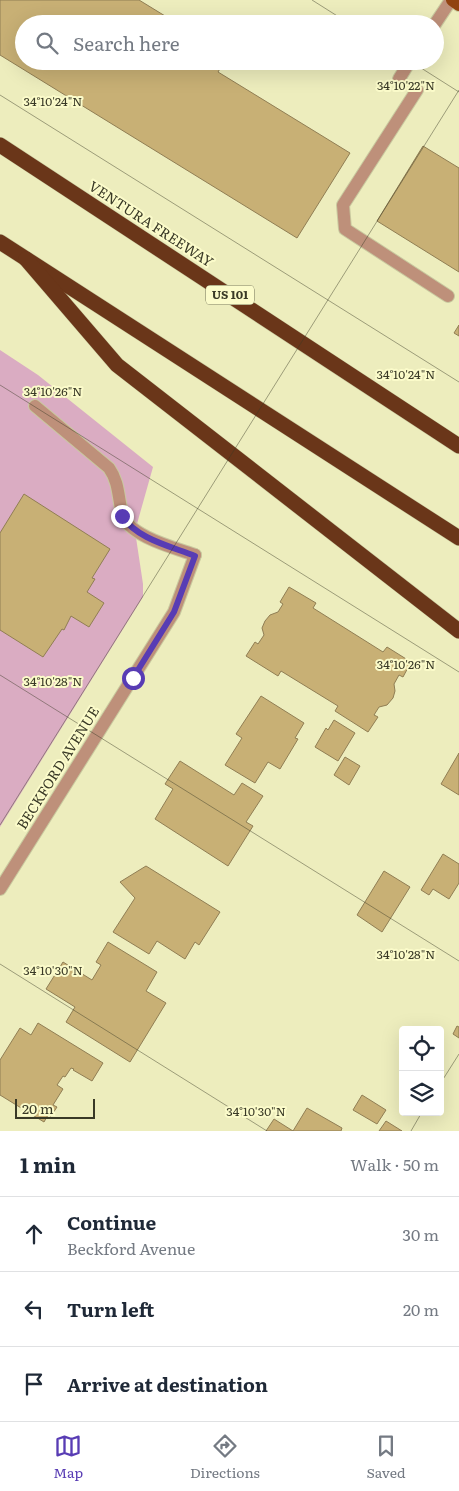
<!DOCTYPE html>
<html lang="en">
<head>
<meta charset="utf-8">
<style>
	body { margin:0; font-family:Literata,serif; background:#f6f6f7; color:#1f2937 }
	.controls { position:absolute; right:15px; bottom:15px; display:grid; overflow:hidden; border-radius:5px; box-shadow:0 5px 20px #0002 }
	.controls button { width:45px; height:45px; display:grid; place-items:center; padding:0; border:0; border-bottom:1px solid #e0e1e3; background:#fff; color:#1f2937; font:25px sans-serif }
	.scale { position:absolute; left:15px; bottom:12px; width:80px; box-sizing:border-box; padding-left:5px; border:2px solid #393926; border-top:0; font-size:14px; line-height:18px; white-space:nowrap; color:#393926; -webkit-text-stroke:4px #fbfbca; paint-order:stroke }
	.stop { position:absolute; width:15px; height:15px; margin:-11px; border:4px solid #583cb4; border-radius:50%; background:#fff }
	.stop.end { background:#583cb4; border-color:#fff; box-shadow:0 1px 5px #0008 }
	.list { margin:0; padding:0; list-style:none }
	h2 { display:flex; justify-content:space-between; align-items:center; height:65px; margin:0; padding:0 20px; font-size:21px }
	h2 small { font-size:16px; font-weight:400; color:#747a83 }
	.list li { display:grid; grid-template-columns:32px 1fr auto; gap:15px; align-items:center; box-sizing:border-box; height:75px; padding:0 20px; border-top:1px solid #e0e1e3 }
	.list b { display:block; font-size:19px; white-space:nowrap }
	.list p { margin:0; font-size:16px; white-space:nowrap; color:#747a83 }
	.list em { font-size:16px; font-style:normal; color:#747a83 }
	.icon { flex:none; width:28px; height:28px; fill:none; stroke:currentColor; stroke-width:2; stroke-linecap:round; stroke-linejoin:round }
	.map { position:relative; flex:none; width:459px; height:1131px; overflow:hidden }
	.search { position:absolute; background:#fff; box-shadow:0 5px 20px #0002; left:15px; right:15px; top:15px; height:55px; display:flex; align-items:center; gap:12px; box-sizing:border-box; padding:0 18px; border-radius:28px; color:#747a83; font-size:19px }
	.sheet { height:290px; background:#fff }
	nav { display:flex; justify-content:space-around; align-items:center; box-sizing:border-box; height:70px; border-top:1px solid #e0e1e3; background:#fff; font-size:14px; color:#747a83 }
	nav a { display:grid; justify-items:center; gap:2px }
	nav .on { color:#583cb4 }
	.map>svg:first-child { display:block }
</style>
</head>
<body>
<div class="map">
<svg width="459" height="1131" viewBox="0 0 459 1131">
	<rect width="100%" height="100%" fill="#ededbd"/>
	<path fill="#daacc2" d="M0,350L38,375L153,467L135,531L143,584V597L0,827Z"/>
	<g fill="#c8b075" stroke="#907e54">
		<path d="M0,0H139L170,19L167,24H24V61H223L224,62L218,72L350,153L297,238L0,55Z"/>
		<path d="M423,146L459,168V272L377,221Z"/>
		<path d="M459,325V336L454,333Z"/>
		<path d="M24,494L110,549L92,578L95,579L87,592L104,603L89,627L71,616L64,630L62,629L43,657L0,630V533Z"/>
		<path d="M289,587L316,603L313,608L383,652L387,647L411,662L403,677L399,675L394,684L395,691L393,698L387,705L379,707L374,715L378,717L368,732L335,711L338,706L281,671L278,676L246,656L255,642L258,644L264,635L262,628L265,621L270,615L278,612L283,604L280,602Z"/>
		<path d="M261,696L304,723L295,738L298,739L280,769L268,762L255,783L225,765L242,738L236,734Z"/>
		<path d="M334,720L355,733L338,761L315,747L326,728L328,730Z"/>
		<path d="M459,753V795L441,784Z"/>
		<path d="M345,757L360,766L349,785L334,775Z"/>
		<path d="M180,761L234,795L242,783L263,796L246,822L253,826L228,866L155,819L173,789L165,784Z"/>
		<path d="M443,854L459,864V883L449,899L433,889L429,895L421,890Z"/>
		<path d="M146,866L220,912L199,945L195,942L185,959L157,941L149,954L113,932L135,898L120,882Z"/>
		<path d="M384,871L410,887L382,932L357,915Z"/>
		<path d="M108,942L157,972L146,991L166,1003L130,1062L66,1022L75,1007L46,989L63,962L92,980L101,965L96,962Z"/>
		<path d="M38,1023L103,1063L92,1081L73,1070L74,1069L71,1068L65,1077L63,1076L57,1085L63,1089L53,1105L57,1107L51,1116L48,1115L44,1122L0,1095V1060L20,1028L31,1035Z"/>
		<path d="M457,1026L459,1027V1038L453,1034Z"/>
		<path d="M362,1095L386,1110L377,1124L353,1110Z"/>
		<path d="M307,1108L342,1128L341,1131H266L274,1119L293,1131Z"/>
		<path d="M386,1121L402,1131H379Z"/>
	</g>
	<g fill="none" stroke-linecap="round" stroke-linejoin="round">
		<defs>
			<g id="service">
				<path d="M435,24L451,0"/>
				<path d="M399,79L410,61"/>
				<path d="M417,90L343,205L345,229L448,296"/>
				<path d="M35,406L109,468C119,482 118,497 122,513C127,536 175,548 195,555"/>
			</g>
			<path id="minor" d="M0,889L174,612L195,555"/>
			<path id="primary" d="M452,0L459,5"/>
			<g id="motorway">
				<path d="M0,145L459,446"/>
				<path d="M0,242L459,538"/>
				<path d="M26,259L117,365L459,631"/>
			</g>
		</defs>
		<use href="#service" stroke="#c9c99f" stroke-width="14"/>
		<use href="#minor" stroke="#c9c99f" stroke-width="14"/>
		<use href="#primary" stroke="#c9c99f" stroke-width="14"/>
		<use href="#motorway" stroke="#c9c99f" stroke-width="16"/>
		<use href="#service" stroke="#be907a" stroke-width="12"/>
		<use href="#minor" stroke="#be907a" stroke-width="12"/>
		<use href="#primary" stroke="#914311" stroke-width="12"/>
		<use href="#motorway" stroke="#6a3619" stroke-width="15"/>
	</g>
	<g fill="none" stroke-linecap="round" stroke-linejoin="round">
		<path stroke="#583cb4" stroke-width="6" d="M122,516C137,539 170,546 195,556L174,612L133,678"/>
	</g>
	<path fill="none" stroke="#393926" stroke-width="1" stroke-opacity="0.45" d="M312,0L350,24M410,61L459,92M0,95L459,382M0,385L459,672M0,675L459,961M0,825L459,90M0,964L267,1131M440,1084L459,1054M411,1131L422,1112"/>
	<g text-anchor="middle" stroke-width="4" stroke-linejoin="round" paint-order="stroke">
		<rect fill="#fbfbca" stroke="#737357" stroke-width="1" x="206" y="285.5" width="48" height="19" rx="4"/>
		<g font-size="12" font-weight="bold" fill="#393926">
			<text x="230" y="299">US 101</text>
		</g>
		<g font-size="14" fill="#393926" stroke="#fbfbca">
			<text transform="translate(151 224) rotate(33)" y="5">VENTURA FREEWAY</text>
			<text transform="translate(58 768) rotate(-58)" y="5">BECKFORD AVENUE</text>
		</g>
	</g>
	<g font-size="12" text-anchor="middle" fill="#393926" stroke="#fbfbca" stroke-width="4" stroke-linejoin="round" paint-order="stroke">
		<text x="406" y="90">34°10'22"N</text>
		<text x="53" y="106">34°10'24"N</text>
		<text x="406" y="379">34°10'24"N</text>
		<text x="53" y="396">34°10'26"N</text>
		<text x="406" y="669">34°10'26"N</text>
		<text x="53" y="686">34°10'28"N</text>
		<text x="406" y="959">34°10'28"N</text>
		<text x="53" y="975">34°10'30"N</text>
		<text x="256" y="1116">34°10'30"N</text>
	</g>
</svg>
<div class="controls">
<button><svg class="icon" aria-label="locate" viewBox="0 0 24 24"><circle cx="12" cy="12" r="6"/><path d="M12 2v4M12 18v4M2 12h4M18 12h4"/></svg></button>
<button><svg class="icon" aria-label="layers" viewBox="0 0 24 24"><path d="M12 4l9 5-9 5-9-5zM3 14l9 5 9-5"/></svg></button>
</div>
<div class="scale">20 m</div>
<div class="stop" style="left:133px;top:678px"></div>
<div class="stop end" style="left:122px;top:516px"></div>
<div class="search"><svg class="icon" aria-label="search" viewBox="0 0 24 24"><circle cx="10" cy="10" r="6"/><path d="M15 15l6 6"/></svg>Search here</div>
</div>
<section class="sheet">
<h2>1 min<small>Walk · 50 m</small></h2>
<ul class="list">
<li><svg class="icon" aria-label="ahead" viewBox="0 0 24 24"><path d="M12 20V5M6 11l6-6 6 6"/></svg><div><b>Continue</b><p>Beckford Avenue</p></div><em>30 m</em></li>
<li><svg class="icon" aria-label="left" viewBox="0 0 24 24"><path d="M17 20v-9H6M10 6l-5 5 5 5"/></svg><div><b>Turn left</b></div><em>20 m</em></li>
<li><svg class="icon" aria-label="arrive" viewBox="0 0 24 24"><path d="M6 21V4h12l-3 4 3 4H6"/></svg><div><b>Arrive at destination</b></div></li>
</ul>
</section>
<nav>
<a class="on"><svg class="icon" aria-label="map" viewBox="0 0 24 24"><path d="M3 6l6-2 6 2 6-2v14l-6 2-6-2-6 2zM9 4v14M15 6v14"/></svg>Map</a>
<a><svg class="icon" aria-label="directions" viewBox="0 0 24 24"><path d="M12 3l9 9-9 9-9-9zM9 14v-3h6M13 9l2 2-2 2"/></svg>Directions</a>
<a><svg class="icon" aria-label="saved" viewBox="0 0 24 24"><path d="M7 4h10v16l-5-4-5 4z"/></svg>Saved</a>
</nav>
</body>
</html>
